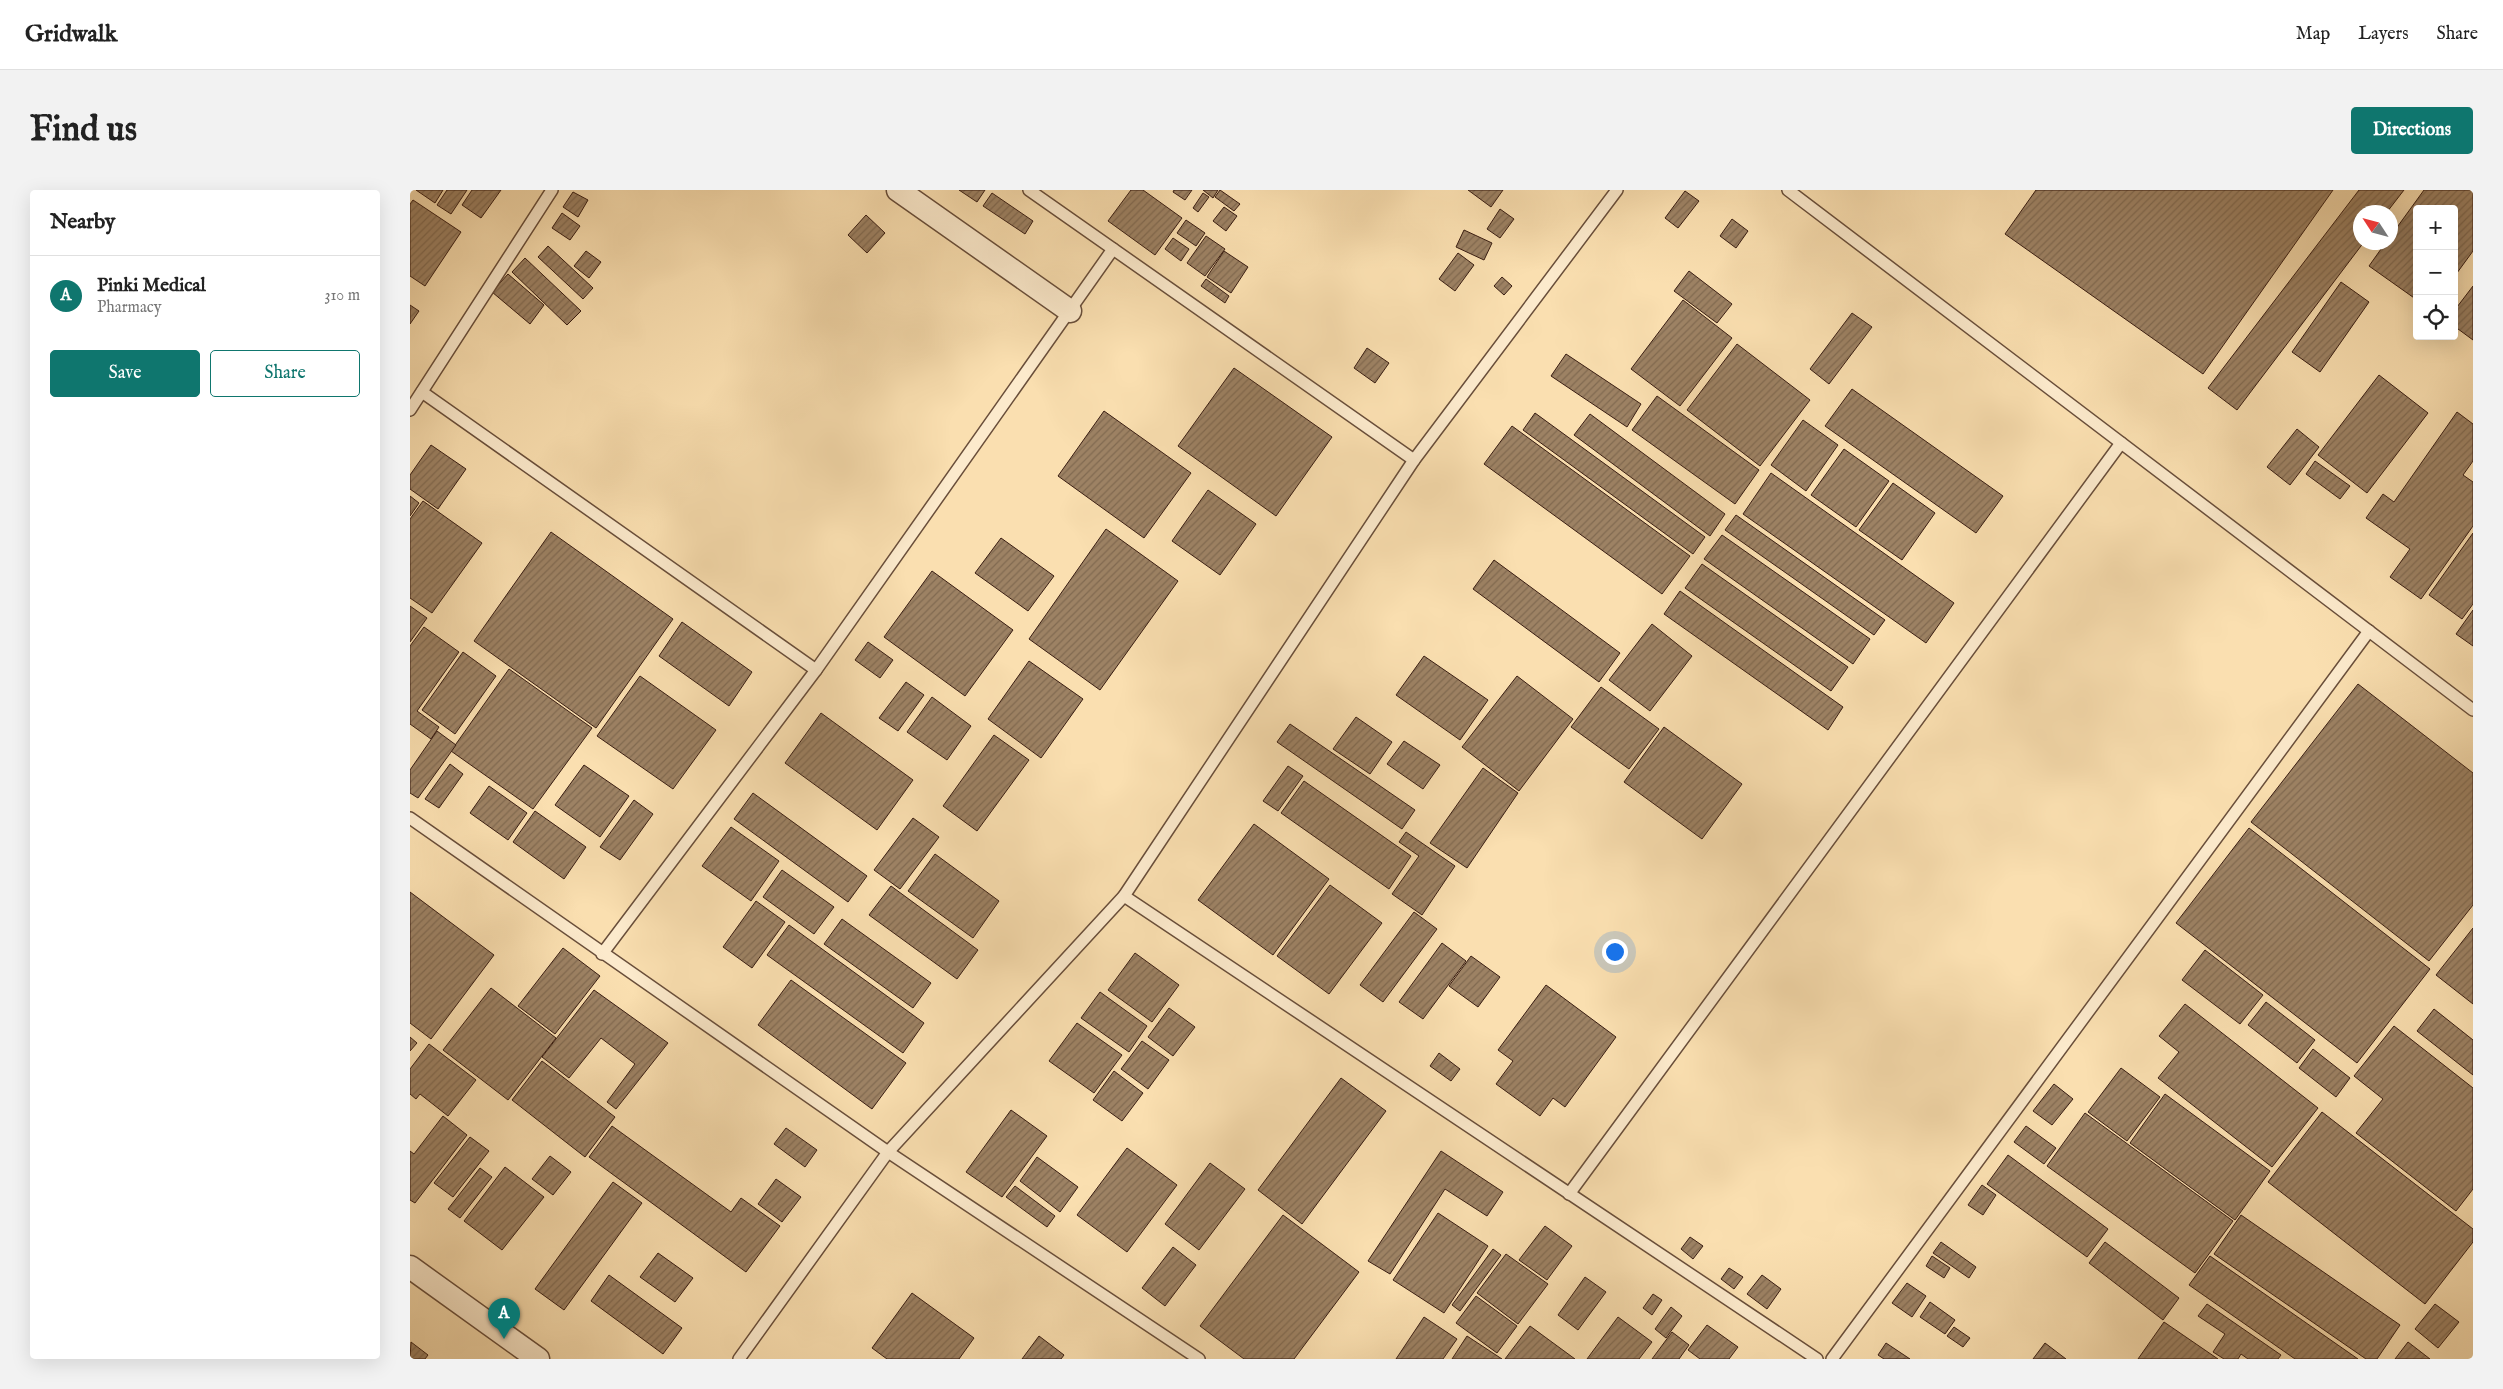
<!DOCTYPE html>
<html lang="en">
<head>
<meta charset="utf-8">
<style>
	body { margin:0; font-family:"IM FELL English",serif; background:#f2f2f2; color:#222 }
	.controls { position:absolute; right:15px; top:15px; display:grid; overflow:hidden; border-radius:5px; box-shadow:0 5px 20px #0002 }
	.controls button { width:45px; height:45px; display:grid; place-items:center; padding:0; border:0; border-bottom:1px solid #e0e0e0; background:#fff; color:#222; font:25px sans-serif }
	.compass { position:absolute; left:1943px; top:15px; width:45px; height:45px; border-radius:50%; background:#fff; box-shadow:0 5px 20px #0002; rotate:306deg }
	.you { position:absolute; left:1204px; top:761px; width:18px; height:18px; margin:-12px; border:4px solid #fff; border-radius:50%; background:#1a73e8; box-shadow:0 0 0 8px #1a73e833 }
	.badge { display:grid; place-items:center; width:32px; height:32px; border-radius:50%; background:#0f766e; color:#fff; font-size:16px; font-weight:700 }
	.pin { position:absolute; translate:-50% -41px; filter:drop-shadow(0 1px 2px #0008) }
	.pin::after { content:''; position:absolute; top:26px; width:18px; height:15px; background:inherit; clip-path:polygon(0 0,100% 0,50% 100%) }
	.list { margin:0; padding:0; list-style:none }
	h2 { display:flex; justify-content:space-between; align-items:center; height:65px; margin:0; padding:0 20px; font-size:21px }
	h2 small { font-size:16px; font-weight:400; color:#767676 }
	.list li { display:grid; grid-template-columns:32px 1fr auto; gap:15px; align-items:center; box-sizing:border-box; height:80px; padding:0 20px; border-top:1px solid #e0e0e0 }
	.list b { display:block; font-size:19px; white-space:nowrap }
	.list p { margin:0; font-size:16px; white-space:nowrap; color:#767676 }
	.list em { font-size:16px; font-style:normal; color:#767676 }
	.actions { display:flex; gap:10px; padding:15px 20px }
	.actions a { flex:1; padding:11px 0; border:1px solid #0f766e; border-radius:5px; text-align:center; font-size:18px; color:#0f766e }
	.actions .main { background:#0f766e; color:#fff }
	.icon { flex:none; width:28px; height:28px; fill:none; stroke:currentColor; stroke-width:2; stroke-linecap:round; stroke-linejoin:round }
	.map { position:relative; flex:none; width:2063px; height:1169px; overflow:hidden; border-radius:5px }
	header { display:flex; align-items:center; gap:30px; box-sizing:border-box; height:70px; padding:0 25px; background:#fff; border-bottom:1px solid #e0e0e0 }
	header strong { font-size:24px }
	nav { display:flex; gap:28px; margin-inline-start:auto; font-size:18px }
	.intro { display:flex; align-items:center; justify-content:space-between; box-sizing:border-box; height:120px; padding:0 30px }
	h1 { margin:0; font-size:35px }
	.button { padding:12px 22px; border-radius:5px; background:#0f766e; color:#fff; font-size:18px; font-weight:700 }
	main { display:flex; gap:30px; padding:0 30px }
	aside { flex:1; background:#fff; border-radius:5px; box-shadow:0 5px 20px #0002 }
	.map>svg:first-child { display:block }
</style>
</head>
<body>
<header>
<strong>Gridwalk</strong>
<nav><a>Map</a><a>Layers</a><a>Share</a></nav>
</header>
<div class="intro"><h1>Find us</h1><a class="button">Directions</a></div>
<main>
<aside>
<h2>Nearby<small></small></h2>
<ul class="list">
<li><span class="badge">A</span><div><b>Pinki Medical</b><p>Pharmacy</p></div><em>310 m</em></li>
</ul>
<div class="actions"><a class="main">Save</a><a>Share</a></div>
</aside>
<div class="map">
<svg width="2063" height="1169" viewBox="0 0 2063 1169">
	<defs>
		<pattern id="building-hatch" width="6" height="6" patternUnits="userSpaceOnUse" patternTransform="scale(1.25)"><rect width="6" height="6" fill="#9d8264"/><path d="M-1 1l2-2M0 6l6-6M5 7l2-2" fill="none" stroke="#816a51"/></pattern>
	</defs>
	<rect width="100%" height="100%" fill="#fadfb0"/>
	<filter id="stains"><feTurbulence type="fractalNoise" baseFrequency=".004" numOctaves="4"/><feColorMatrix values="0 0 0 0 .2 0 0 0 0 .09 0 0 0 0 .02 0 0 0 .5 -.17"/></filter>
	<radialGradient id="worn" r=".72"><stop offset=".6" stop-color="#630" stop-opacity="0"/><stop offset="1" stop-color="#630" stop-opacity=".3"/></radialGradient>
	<g fill="url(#building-hatch)" stroke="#391d12">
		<path d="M6,0H33L25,13Z"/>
		<path d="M37,0H57L41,24L27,15Z"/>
		<path d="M62,0H91L71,28L52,15Z"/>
		<path d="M549,0H575L567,12Z"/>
		<path d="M721,0H733L772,28L745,65L698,31Z"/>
		<path d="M764,0H782L775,10L763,2Z"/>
		<path d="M793,0H808L803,8Z"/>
		<path d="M810,0L830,14L824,21L805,7Z"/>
		<path d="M1058,0H1093L1081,17Z"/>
		<path d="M1626,0H1923L1793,184L1595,44Z"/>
		<path d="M1949,0H1994L1977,22H1950V52H1954L1827,220L1798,198Z"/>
		<path d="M2014,0H2063V61L2044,87V19H2007V110L1959,76L1976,52H1980V47Z"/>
		<path d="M1275,1L1289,11L1268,38L1255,28Z"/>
		<path d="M163,2L178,10L168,27L153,17Z"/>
		<path d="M582,3L623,31L615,44L573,16Z"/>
		<path d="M793,3L799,7L788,22L783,18Z"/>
		<path d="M3,10L51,42L15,96L0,86V14Z"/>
		<path d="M814,17L827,26L816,41L803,31Z"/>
		<path d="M1090,19L1104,29L1090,48L1077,39Z"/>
		<path d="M152,23L170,36L160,50L142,38Z"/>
		<path d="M456,25L475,43L457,63L438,45Z"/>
		<path d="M1322,29L1338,41L1326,58L1310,46Z"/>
		<path d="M776,30L795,43L786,56L767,43Z"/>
		<path d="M1054,40L1082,53L1074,70L1046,57Z"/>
		<path d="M796,46L815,59L795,86L777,73Z"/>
		<path d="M763,48L779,59L771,71L755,59Z"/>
		<path d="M138,56L183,98L173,109L128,67Z"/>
		<path d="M176,61L191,72L179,88L164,76Z"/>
		<path d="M814,61L838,77L821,103L797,87Z"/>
		<path d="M1048,63L1064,75L1045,101L1029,89Z"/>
		<path d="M115,68L171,121L157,135L102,82Z"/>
		<path d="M1279,81L1322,114L1307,133L1264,101Z"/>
		<path d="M98,84L134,115L120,134L82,102Z"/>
		<path d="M1092,87L1102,96L1094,105L1084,96Z"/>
		<path d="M796,89L819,106L815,113L791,96Z"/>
		<path d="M1931,92L1959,112L1910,182L1882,162Z"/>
		<path d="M2063,96V150L2044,136V121Z"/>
		<path d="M1273,110L1322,148L1270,216L1221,179Z"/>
		<path d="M0,115L9,121L0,134Z"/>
		<path d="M1442,123L1462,137L1419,194L1400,179Z"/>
		<path d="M1327,154L1400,210L1350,276L1277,220Z"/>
		<path d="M957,158L979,173L965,193L944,178Z"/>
		<path d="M1156,164L1231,214L1217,237L1141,186Z"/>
		<path d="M824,178L922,247L866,326L768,256Z"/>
		<path d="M1969,185L2018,223L1957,303L1908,265Z"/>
		<path d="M1442,199L1593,306L1566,343L1415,236Z"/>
		<path d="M1247,206L1349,280L1325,314L1222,240Z"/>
		<path d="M694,221L781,283L734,348L648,286Z"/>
		<path d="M2047,222L2063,234V271L2053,285L2063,292V336L2011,409L1980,387L2000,359L1956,328L1973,304L1984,312Z"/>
		<path d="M1125,223L1295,347L1283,364L1113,240Z"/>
		<path d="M1180,224L1315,324L1300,346L1164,245Z"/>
		<path d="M1393,230L1428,255L1396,301L1361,275Z"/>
		<path d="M1102,236L1280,366L1252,404L1074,274Z"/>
		<path d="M1887,239L1909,257L1880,295L1857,277Z"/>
		<path d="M21,255L56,279L28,319L0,299V285Z"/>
		<path d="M1434,259L1479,291L1446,337L1401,305Z"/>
		<path d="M1905,271L1940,296L1930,309L1896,284Z"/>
		<path d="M1361,283L1544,413L1516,453L1333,324Z"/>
		<path d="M1483,293L1525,323L1492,370L1449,340Z"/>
		<path d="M798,300L846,334L810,385L762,351Z"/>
		<path d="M0,306L9,313L0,326Z"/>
		<path d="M13,311L72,353L22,423L0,408V329Z"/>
		<path d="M1326,325L1475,430L1464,445L1315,340Z"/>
		<path d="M696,339L768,391L690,500L619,449Z"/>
		<path d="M141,342L263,429L186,538L64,451Z"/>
		<path d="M2063,343V414L2052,429L2019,405Z"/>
		<path d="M1312,345L1460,449L1443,474L1294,369Z"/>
		<path d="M591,348L644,386L618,421L565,383Z"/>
		<path d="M1084,370L1210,463L1189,492L1063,399Z"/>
		<path d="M1292,374L1438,477L1421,501L1275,398Z"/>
		<path d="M522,381L603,440L555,506L474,447Z"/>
		<path d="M1270,401L1433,517L1418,540L1254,424Z"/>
		<path d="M0,416L17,428L0,452Z"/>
		<path d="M2063,420V456L2046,444Z"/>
		<path d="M272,432L342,482L319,516L249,466Z"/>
		<path d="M1242,434L1282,466L1240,521L1199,490Z"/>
		<path d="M14,437L49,462L7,521L29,537L21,549L0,534V456Z"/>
		<path d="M458,452L483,470L470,488L445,470Z"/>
		<path d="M53,462L86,486L45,544L12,520Z"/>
		<path d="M1014,466L1078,510L1050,550L986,505Z"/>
		<path d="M619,471L673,509L631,568L578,529Z"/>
		<path d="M99,479L182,538L123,619L41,561Z"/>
		<path d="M230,486L306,540L263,599L187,546Z"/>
		<path d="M1107,486L1163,529L1109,601L1052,557Z"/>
		<path d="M496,492L514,505L488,541L469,528Z"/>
		<path d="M1948,494L2063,583V715L2019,771L1841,632Z"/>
		<path d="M1191,497L1249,539L1219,579L1161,537Z"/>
		<path d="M522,507L561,536L537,570L497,542Z"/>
		<path d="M411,523L503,590L467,640L375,573Z"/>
		<path d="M946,527L982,552L960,584L923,559Z"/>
		<path d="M880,534L1005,620L992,639L867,552Z"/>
		<path d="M1254,537L1332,594L1292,649L1214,592Z"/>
		<path d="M27,541L46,555L8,608L0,603V580Z"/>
		<path d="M584,545L619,570L567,641L533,616Z"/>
		<path d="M994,551L1030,575L1013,599L977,574Z"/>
		<path d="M40,574L53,584L29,618L15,609Z"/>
		<path d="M174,575L219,606L190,647L145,615Z"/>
		<path d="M878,576L893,586L868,621L853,611Z"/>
		<path d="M1073,578L1108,603L1057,678L1020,653Z"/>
		<path d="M894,591L1001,666L979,699L871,623Z"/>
		<path d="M79,596L117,623L98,650L60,623Z"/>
		<path d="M343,603L457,686L438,712L324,629Z"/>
		<path d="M224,610L243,624L210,670L190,657Z"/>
		<path d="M125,621L176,657L154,689L103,652Z"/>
		<path d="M503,628L529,647L490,699L464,680Z"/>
		<path d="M844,634L919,689L863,765L788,710Z"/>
		<path d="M321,637L369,671L341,711L292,676Z"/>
		<path d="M1839,638L2020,779L1947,873L1766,733Z"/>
		<path d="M996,642L1045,676L1012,725L982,704L1009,666L989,652Z"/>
		<path d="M525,664L589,711L563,748L498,701Z"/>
		<path d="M372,680L424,717L404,744L353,707Z"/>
		<path d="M920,695L972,733L919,804L867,766Z"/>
		<path d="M481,696L568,760L547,789L459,725Z"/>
		<path d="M0,702L84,765L21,849L0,833Z"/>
		<path d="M346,711L375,732L342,778L313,757Z"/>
		<path d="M1004,722L1027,739L973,812L950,795Z"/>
		<path d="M432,729L521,793L503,818L414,754Z"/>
		<path d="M379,735L514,833L493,863L357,765Z"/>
		<path d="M2063,738V814L2026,785Z"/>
		<path d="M1032,753L1056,771L1013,829L989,812Z"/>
		<path d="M153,758L190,786L145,844L108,816Z"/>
		<path d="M1795,760L1853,805L1830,834L1772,790Z"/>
		<path d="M725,763L769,795L742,832L698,800Z"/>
		<path d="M1061,766L1090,787L1068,817L1039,796Z"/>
		<path d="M381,790L496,873L462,919L348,835Z"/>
		<path d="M1136,795L1206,847L1155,917L1143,908L1130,926L1086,894L1103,871L1088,860Z"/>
		<path d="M81,798L146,848L98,910L33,860Z"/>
		<path d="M184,800L258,853L206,919L197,912L225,874L191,848L159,888L132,867Z"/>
		<path d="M690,802L737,836L719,862L671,828Z"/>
		<path d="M1856,812L1905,850L1887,873L1838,835Z"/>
		<path d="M1775,814L1908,918L1862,977L1748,888L1769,862L1749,846Z"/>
		<path d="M759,818L785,837L763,866L738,847Z"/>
		<path d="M2024,819L2063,850V885L2007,841Z"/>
		<path d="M667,833L712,865L684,903L639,871Z"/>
		<path d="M1984,836L2063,898V999L2046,1021L1946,943L1973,909L1944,886Z"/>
		<path d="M0,847L7,853L0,861Z"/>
		<path d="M732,851L759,870L738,899L711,879Z"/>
		<path d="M19,854L66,890L38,926L10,904L6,909L0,904V879Z"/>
		<path d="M1903,859L1940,888L1926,907L1889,878Z"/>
		<path d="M1029,863L1050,879L1041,891L1020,876Z"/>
		<path d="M132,871L205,927L175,967L102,910Z"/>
		<path d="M1711,878L1750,907L1717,951L1678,922Z"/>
		<path d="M704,881L733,903L712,931L683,910Z"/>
		<path d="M931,888L976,921L892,1034L848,1000Z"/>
		<path d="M1644,894L1663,909L1642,935L1623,921Z"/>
		<path d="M1755,904L1860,981L1825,1030L1720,953Z"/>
		<path d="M601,920L637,946L592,1007L556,982Z"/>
		<path d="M1912,922L2063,1039V1052L2015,1114L1858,992Z"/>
		<path d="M1675,923L1823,1031L1785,1083L1637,976Z"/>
		<path d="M33,926L57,945L5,1013L0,1010V961L4,964Z"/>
		<path d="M202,936L321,1022L331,1008L370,1036L336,1082L179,967Z"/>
		<path d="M1616,936L1646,958L1634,974L1604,952Z"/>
		<path d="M376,938L407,960L395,977L364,954Z"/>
		<path d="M60,947L79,961L43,1007L24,993Z"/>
		<path d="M717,958L767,995L717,1062L667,1025Z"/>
		<path d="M1031,961L1093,1002L1077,1026L1035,999L980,1084L958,1071Z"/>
		<path d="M1598,965L1698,1039L1677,1067L1577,994Z"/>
		<path d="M140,966L161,982L143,1005L122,989Z"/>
		<path d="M627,967L668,997L650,1022L610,991Z"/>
		<path d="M800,973L835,999L789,1060L755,1034Z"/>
		<path d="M95,977L134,1007L92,1060L54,1031Z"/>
		<path d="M70,978L82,987L50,1028L38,1019Z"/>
		<path d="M366,989L391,1007L372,1032L348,1014Z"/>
		<path d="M203,992L232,1013L154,1120L125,1099Z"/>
		<path d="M1572,995L1586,1005L1573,1025L1558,1015Z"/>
		<path d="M605,996L645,1026L637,1037L596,1007Z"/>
		<path d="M1028,1023L1078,1056L1034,1123L983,1090Z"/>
		<path d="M873,1025L949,1082L884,1169H834L790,1136Z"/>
		<path d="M1831,1025L1990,1135L1967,1169H1956L1804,1064Z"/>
		<path d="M1135,1036L1162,1056L1137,1090L1109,1070Z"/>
		<path d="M1280,1047L1293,1056L1283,1069L1271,1059Z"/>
		<path d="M1531,1052L1566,1077L1559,1088L1523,1063Z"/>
		<path d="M1695,1052L1769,1108L1753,1130L1679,1073Z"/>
		<path d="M763,1057L786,1075L755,1116L732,1098Z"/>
		<path d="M1083,1059L1091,1065L1050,1121L1042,1115Z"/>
		<path d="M248,1063L283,1088L265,1112L230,1087Z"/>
		<path d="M1096,1064L1138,1094L1108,1134L1067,1103Z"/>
		<path d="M1522,1066L1540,1078L1534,1088L1516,1076Z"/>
		<path d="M1800,1066L1948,1169H1885L1779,1095Z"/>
		<path d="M1319,1078L1333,1087L1324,1099L1311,1089Z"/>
		<path d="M199,1085L272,1138L253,1164L181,1111Z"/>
		<path d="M1352,1085L1371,1099L1357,1119L1337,1104Z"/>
		<path d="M1175,1087L1196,1102L1168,1140L1148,1125Z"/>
		<path d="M1497,1093L1516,1106L1502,1127L1482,1113Z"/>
		<path d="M502,1103L564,1148L549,1169H477L462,1158Z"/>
		<path d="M1243,1104L1252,1110L1242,1125L1233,1118Z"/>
		<path d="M1066,1106L1107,1136L1087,1163L1046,1133Z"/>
		<path d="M1520,1112L1545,1130L1535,1144L1510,1127Z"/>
		<path d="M1797,1114L1871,1165L1868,1169H1838L1831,1164L1828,1169H1814L1803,1162L1815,1144L1788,1126Z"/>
		<path d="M2025,1114L2049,1132L2028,1158L2005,1139Z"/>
		<path d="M1261,1117L1272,1126L1256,1148L1245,1139Z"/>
		<path d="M1014,1127L1047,1149L1033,1169H986Z"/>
		<path d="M1208,1127L1242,1152L1229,1169H1177Z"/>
		<path d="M1754,1132L1808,1169H1728Z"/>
		<path d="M1297,1135L1328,1157L1319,1169H1290L1278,1160Z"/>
		<path d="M1120,1136L1165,1169H1095Z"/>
		<path d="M1544,1137L1560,1148L1553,1157L1537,1146Z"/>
		<path d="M1262,1142L1279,1155L1269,1169H1242Z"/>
		<path d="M629,1146L654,1165L651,1169H612Z"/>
		<path d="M1057,1146L1092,1169H1042Z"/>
		<path d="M1,1152L18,1165L15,1169H0Z"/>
		<path d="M1998,1152L2020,1169H1985Z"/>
		<path d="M1476,1153L1500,1169H1474L1468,1165Z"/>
		<path d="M1635,1153L1656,1169H1623Z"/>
	</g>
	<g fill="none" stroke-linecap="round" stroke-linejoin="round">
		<defs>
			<g id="lane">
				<path d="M619,0L1004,270"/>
				<path d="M1378,0L2063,520"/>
				<path d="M12,202L406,480"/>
				<path d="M0,220L142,0"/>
				<path d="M0,628L478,962L789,1169"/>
				<path d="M714,706L1407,1169"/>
				<path d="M192,764L406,480L703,59"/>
				<path d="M1159,1004L1711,253"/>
				<path d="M329,1169L478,962L714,706L1004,270L1207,0"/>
				<path d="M1422,1169L1959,441"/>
			</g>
			<g id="street">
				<path d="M488,0L660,121"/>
				<path d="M0,1077L128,1169"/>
			</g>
		</defs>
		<use href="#lane" stroke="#694e3a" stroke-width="14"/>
		<use href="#street" stroke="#694e3a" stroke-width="25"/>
		<use href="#lane" stroke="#fceacc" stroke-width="11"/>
		<use href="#street" stroke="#fceacc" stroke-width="22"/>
	</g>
	<rect width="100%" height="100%" filter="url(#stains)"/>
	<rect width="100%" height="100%" fill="url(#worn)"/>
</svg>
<div class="controls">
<button>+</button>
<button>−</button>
<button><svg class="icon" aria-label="locate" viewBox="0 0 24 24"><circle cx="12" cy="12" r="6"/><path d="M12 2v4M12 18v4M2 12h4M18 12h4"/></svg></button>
</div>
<svg class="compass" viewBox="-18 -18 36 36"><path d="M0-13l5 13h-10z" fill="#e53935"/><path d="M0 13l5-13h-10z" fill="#767676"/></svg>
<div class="you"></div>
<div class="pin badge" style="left:94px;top:1149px">A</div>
</div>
</main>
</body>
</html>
